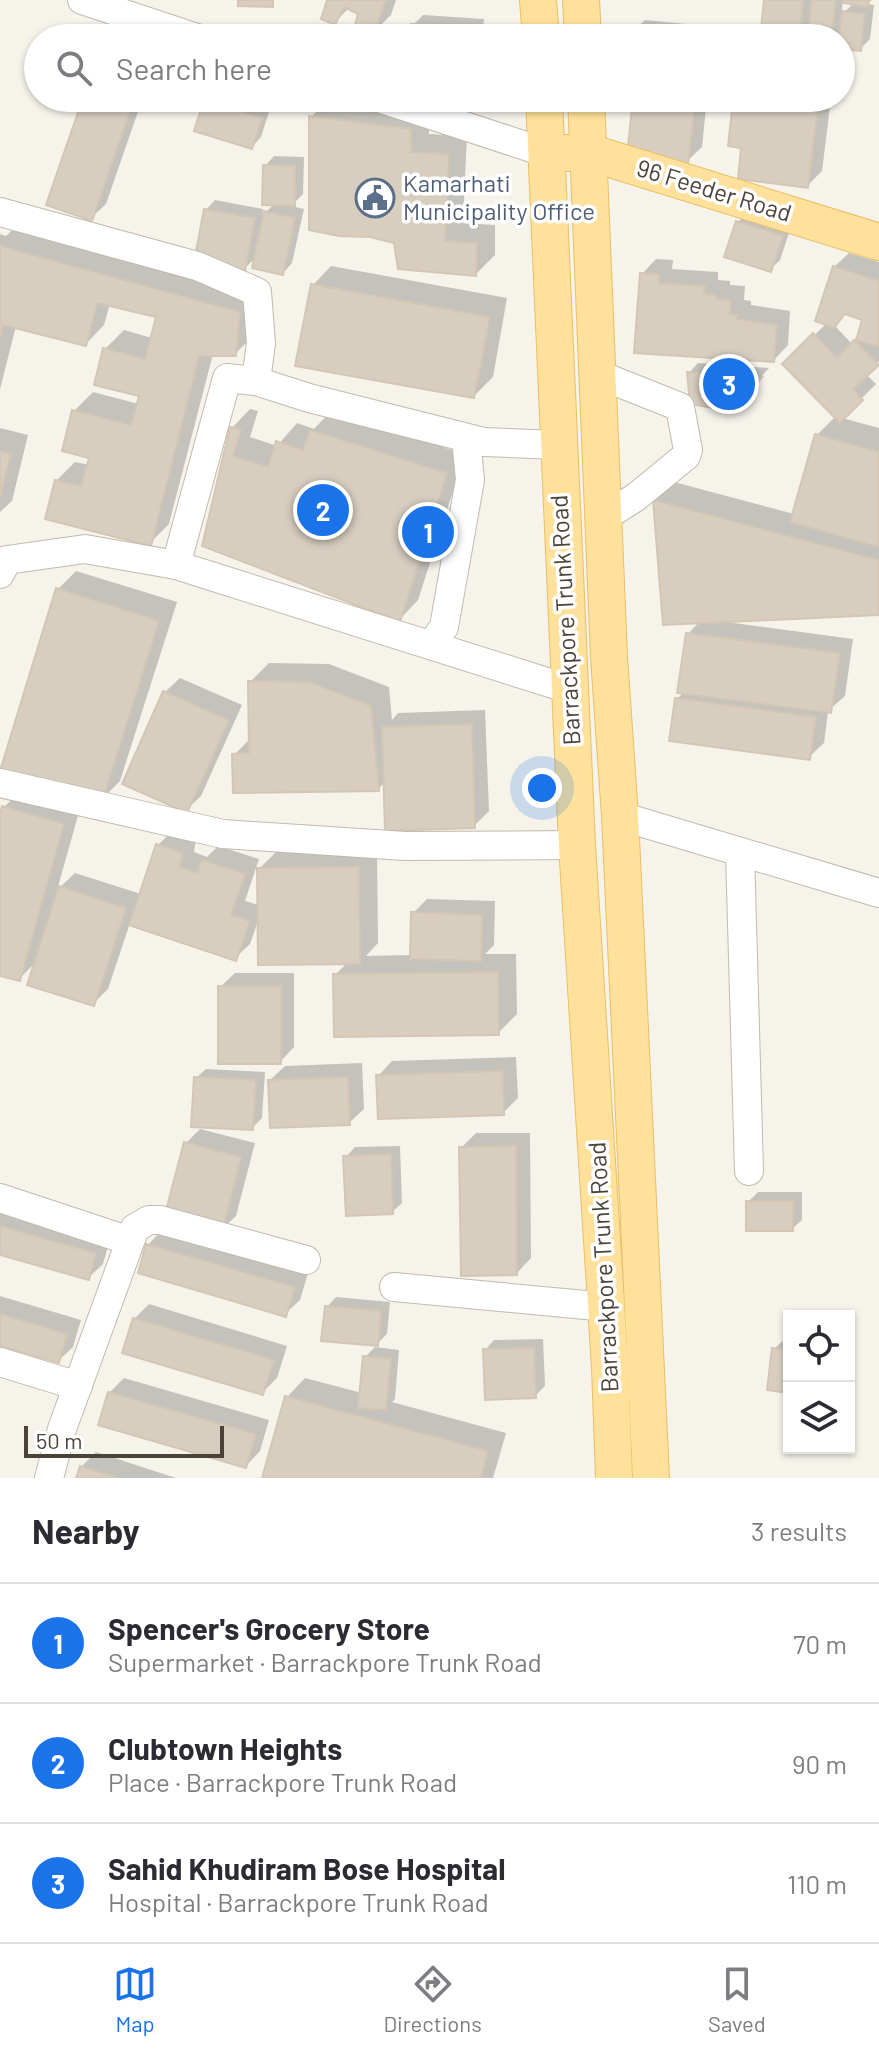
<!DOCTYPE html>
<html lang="en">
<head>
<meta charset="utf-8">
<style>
	body { margin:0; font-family:Barlow,sans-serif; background:#f2f2f3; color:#2b2b33 }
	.controls { position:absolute; right:24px; bottom:24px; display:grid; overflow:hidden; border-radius:0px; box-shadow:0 2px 6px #0004 }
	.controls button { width:72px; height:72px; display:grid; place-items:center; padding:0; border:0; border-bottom:2px solid #e1e1e2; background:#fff; color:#2b2b33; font:40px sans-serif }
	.scale { position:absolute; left:24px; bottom:20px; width:200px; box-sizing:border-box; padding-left:8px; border:4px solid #4b4338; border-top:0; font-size:22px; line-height:28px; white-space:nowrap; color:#4b4338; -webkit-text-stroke:6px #fff; paint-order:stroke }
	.you { position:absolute; left:542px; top:788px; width:28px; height:28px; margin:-20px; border:6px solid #fff; border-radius:50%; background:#1a73e8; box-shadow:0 0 0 12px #1a73e833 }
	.badge { display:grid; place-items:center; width:52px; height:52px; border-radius:50%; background:#1a73e8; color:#fff; font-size:26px; font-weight:700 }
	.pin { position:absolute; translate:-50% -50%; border:4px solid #fff; box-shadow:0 2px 8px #0006 }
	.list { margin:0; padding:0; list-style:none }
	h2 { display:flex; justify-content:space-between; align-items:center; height:104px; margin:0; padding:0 32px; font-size:34px }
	h2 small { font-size:26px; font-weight:400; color:#7c7c81 }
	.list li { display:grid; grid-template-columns:52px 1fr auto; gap:24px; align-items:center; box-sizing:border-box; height:120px; padding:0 32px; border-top:2px solid #e1e1e2 }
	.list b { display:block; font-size:30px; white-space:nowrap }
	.list p { margin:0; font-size:26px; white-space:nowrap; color:#7c7c81 }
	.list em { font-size:26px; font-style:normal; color:#7c7c81 }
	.icon { flex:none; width:44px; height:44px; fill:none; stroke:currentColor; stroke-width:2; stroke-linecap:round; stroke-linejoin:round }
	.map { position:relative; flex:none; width:879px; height:1478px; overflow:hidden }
	.search { position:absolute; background:#fff; box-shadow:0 2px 6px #0004; left:24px; right:24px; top:24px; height:88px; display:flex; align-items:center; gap:20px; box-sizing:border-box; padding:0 28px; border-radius:44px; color:#7c7c81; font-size:30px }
	.sheet { height:464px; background:#fff }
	nav { display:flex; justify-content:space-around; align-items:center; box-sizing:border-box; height:112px; border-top:2px solid #e1e1e2; background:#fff; font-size:22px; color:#7c7c81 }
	nav a { display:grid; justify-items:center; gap:4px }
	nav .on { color:#1a73e8 }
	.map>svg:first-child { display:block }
</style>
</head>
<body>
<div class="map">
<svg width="879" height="1478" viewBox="0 0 879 1478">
	<rect width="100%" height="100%" fill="#f6f3eb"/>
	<g fill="#0003" fill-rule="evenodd">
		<path d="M329,0H396L391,15L372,34L361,13L350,7L334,23Z"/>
		<path d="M766,0H872L867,4L874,5L870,39L860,49L841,47V38H809L811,27L800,38H779ZM843,1L854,3L841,15Z"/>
		<path d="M423,15L484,19L482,38H412L413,25Z"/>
		<path d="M645,20L696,25L694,38H634L635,29Z"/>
		<path d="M85,98H171L160,109L141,103L106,204L91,218Z"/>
		<path d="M209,98H235L270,109L261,137L252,147L205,101Z"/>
		<path d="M330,98L429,110V134L467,136L463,223L495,225V255L476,274L395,242L311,117Z"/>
		<path d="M636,98H707L702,147L687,161L629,154Z"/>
		<path d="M739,98H831L822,171L807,186L744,146L735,102Z"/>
		<path d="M274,156L304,157L303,194L291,206L304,209L292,263L283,273L256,257L244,269L206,210L215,200L263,209L262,216L275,203L265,166Z"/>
		<path d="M748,212L791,227L780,260L770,270L738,222Z"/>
		<path d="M16,227L258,293L254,335L235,354H213L169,524L150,543L56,481L75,462L89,465L91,456L74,411L93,392L139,404L141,394L105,349L124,330L152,338L158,316L110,304L104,325L86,344L16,326L0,389V234L6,236Z"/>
		<path d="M849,253L879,262V361L866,374L876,384L842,418L879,428V613L727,620L726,622L853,639L845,696L828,711L824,743L809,757L677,699L684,692L688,634L700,621L665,623L655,500L674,482L794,514L817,435L836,416L785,364L827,323L834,267ZM846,313L865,318L858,340L853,345L834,325Z"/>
		<path d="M656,259L673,260L672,269L718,272V280L730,281V285L745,286L744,300L751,301V305L790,311L788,345L774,360L642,274Z"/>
		<path d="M331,266L507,298L493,377L474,396L313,285Z"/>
		<path d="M698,363L769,368L755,384L689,373Z"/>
		<path d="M250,409L258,411L250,437L277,446L297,423L314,429L330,412L465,454L418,600L400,619L204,545L232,428Z"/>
		<path d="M0,428L28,435L12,501L0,512Z"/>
		<path d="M76,571L177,602L120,781L101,800L58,589Z"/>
		<path d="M269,663L329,664L389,687L392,720L398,713L485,710L489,811L474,826L386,781L378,789L234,755L251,738L250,682Z"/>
		<path d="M180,678L242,705L201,796L186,810L165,692Z"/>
		<path d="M23,789L81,805L57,890L75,873L141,894L158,845L173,830L196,838L194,852L207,857L218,846L259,859L245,901L259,905V869L278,850L377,849L378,943L366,956L412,955L413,913L427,899L495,901L494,945L485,954H516L517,1014L498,1033L335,975L348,962L259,918L250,944L235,958L130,923L108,989L93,1004L36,962L19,979L0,974V821L4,807Z"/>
		<path d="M235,973H294V1047L280,1062L220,987Z"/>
		<path d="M516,1057L518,1098L503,1113L378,1076L392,1061Z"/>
		<path d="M362,1063L364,1109L349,1123L270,1080L285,1066Z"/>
		<path d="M206,1069L265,1072L262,1118L252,1128L196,1078Z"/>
		<path d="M200,1129L255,1143L236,1216L221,1230L186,1143Z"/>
		<path d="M476,1133H530L531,1258L517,1273L461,1148Z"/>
		<path d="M400,1146L402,1203L392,1212L346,1157L355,1147Z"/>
		<path d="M758,1192H802V1220L792,1229L748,1202Z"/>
		<path d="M0,1207L110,1239L103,1264L88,1278L0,1253Z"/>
		<path d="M162,1230L308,1273L300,1300L285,1314L148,1245Z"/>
		<path d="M0,1296L81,1320L73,1347L58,1361L0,1344Z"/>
		<path d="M336,1297L390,1302L387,1334L377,1344L327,1307Z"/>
		<path d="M149,1304L287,1346L277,1378L262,1393L134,1319Z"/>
		<path d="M543,1339L545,1386L535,1396L485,1350L494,1340Z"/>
		<path d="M784,1340H789V1391L774,1349Z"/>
		<path d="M375,1347L399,1350L395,1399L392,1402L506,1433L493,1478H264L287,1397L305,1378L362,1393L365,1357Z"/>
		<path d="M124,1378L269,1420L260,1451L246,1466L109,1393Z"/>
		<path d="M96,1452L176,1478H78L81,1467Z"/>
	</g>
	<g fill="#d8cec0" stroke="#d4c6b3" stroke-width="2">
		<path d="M238,0H273V7L238,6Z"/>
		<path d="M327,0H386L372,36L353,32L358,14L344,7L335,25L321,19Z"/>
		<path d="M764,0H803L799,38H760Z"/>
		<path d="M812,0H836L831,38H807Z"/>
		<path d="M843,0H869L868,7L843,3Z"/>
		<path d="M842,11L865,14L861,51L841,49V38H839Z"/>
		<path d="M411,24L475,28L474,38H410Z"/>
		<path d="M633,28L687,34L686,38H632Z"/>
		<path d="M83,98H165L160,111L133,102L92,221L46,205Z"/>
		<path d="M633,98L695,105L688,164L627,156Z"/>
		<path d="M774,98H819L808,188L738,179L741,148L728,146L733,101L773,106Z"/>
		<path d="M204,100L262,118L252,149L194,131Z"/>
		<path d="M309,116L411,129V152L449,154L445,241L477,243L476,276L398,269L394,243L370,237L339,236L309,230Z"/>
		<path d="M263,165L295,166V206L262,205Z"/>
		<path d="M204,209L255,218L245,271L194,262Z"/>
		<path d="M264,211L295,218L283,275L252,268Z"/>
		<path d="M736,221L783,236L771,272L724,257Z"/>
		<path d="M0,246L240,312L236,356H199L151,546L45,519L55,480L81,486L89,458L62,451L72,410L131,425L139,396L94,385L103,348L145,359L156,317L97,303L86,346L3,325L0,338Z"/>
		<path d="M833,266L879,281V347L856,340L862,320L845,314L834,328L815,321Z"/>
		<path d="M640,273L659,274V283L705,286L704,294L716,295V299L731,300L730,314L738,315L737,319L777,325L774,362L634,353Z"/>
		<path d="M311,284L490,317L474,398L295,366Z"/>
		<path d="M813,333L837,358L854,340L879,365L853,389L863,400L840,423L782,364Z"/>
		<path d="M687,372L762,377L745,397L723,410L690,404Z"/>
		<path d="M230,427L241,430L233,456L268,467L276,441L303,450L310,430L447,473L400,622L202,546Z"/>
		<path d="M815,434L879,452V547L790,522Z"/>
		<path d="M0,451L11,454L0,496Z"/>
		<path d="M653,500L879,560V615L663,625Z"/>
		<path d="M56,588L159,621L102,802L0,771Z"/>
		<path d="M686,633L840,653L831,713L677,693Z"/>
		<path d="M248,681L309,682L371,706L379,791L233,793L232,754L249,753Z"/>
		<path d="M163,691L229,720L187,813L122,784Z"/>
		<path d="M675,698L816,717L810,760L669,741Z"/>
		<path d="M472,724L475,828L385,831L382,727Z"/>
		<path d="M2,806L64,824L20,981L0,976V814Z"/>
		<path d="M156,844L183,853L180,867L197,873L202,860L245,874L231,915L250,921L236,961L129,925Z"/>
		<path d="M359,867L360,964L258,965L257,868Z"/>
		<path d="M59,886L126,908L94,1006L27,985Z"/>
		<path d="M411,912L482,915L481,961L410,959Z"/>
		<path d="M498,972L499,1035L334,1037L333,974Z"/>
		<rect x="218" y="986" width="63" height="78"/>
		<path d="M503,1071L504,1115L378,1119L376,1075Z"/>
		<path d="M194,1077L256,1080L253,1130L191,1127Z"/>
		<path d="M348,1077L350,1125L270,1128L268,1080Z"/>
		<path d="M184,1142L241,1157L222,1233L164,1218Z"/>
		<path d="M516,1146L517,1275L461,1276L459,1147Z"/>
		<path d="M391,1154L393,1214L346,1216L343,1156Z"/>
		<rect x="746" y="1201" width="47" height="30"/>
		<path d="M0,1226L96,1253L89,1280L0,1255Z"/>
		<path d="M146,1244L295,1287L286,1317L138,1273Z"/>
		<path d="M325,1306L381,1311L378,1346L321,1341Z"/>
		<path d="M0,1314L67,1334L59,1363L0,1346Z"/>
		<path d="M133,1318L274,1360L263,1395L122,1353Z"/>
		<path d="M534,1348L536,1398L485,1400L483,1349Z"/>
		<path d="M772,1348L789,1350V1393L767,1390Z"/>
		<path d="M363,1356L391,1359L386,1410L358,1408Z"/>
		<path d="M108,1392L256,1434L246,1468L98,1425Z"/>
		<path d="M285,1396L488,1451L481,1478H262Z"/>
		<path d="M80,1466L118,1478H76Z"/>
	</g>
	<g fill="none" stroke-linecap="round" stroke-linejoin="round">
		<defs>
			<g id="minor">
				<path d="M82,0L197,38"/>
				<path d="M379,98L547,153"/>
				<path d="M0,212L197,266L257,292L261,343L256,381L309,398L484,442L557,445"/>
				<path d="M597,374L680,407L688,450L686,456L636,497L603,518"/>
				<path d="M176,565L227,378L256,381"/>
				<path d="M0,574L7,560L85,549L176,565L569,689"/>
				<path d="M431,645L444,627L470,480L466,438"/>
				<path d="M0,783L223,834L405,846L577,845"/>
				<path d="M620,816L879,893"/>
				<path d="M740,852L749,1171"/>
				<path d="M0,1198L130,1241"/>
				<path d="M394,1287L607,1307"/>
				<path d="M0,1362L78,1386"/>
				<path d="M49,1478L62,1429L135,1228L149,1220H160L306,1260"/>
			</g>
			<g id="major">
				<path d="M538,0L541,38"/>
				<path d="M581,0L583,38"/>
				<path d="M544,98L577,845L610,1367L614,1478"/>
				<path d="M586,98L609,657L620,816L651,1478"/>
				<path d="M565,153L588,152L879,242"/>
			</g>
		</defs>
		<use href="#minor" stroke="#c2baad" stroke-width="30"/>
		<use href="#major" stroke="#e9bf66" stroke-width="38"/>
		<use href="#minor" stroke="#fff" stroke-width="28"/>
		<use href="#major" stroke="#ffe19b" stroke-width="36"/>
	</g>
	<defs>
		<symbol id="civic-ring" viewBox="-11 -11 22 22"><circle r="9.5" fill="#fff" stroke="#5c6f8a" stroke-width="1.5"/><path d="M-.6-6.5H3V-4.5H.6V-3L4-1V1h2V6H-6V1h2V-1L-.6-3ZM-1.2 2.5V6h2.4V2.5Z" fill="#5c6f8a"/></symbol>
	</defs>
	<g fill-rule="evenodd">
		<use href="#civic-ring" x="353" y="176" width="44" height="44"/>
	</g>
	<g text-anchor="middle" stroke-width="7" stroke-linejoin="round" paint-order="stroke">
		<g font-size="24" fill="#4e5e75" stroke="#fff" text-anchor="start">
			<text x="403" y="192">Kamarhati<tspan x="403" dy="28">Municipality Office</tspan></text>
		</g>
		<g font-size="24" fill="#4b4338" stroke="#fff">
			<text transform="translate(714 191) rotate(17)" y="8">96 Feeder Road</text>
			<text transform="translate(566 620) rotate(-93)" y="8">Barrackpore Trunk Road</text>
			<text transform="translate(604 1267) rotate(-93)" y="8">Barrackpore Trunk Road</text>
		</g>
	</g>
</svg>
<div class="controls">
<button><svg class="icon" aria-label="locate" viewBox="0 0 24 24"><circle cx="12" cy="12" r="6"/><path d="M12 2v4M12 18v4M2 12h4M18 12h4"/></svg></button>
<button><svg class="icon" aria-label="layers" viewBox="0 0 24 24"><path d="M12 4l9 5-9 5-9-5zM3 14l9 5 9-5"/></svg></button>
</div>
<div class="scale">50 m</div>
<div class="you"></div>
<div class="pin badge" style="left:428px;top:532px">1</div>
<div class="pin badge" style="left:323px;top:510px">2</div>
<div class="pin badge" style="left:729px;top:384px">3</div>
<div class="search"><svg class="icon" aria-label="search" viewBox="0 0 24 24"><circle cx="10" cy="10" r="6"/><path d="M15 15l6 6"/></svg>Search here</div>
</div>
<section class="sheet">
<h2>Nearby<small>3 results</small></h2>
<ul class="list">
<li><span class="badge">1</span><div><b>Spencer's Grocery Store</b><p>Supermarket · Barrackpore Trunk Road</p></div><em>70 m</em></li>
<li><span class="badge">2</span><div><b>Clubtown Heights</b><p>Place · Barrackpore Trunk Road</p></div><em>90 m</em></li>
<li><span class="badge">3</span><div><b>Sahid Khudiram Bose Hospital</b><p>Hospital · Barrackpore Trunk Road</p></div><em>110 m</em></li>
</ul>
</section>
<nav>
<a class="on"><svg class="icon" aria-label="map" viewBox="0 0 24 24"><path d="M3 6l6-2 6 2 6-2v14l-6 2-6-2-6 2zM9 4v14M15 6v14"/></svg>Map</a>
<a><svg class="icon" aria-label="directions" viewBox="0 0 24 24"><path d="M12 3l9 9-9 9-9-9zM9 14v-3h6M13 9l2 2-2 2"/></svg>Directions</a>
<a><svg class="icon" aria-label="saved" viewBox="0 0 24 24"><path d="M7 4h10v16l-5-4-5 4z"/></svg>Saved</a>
</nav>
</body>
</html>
